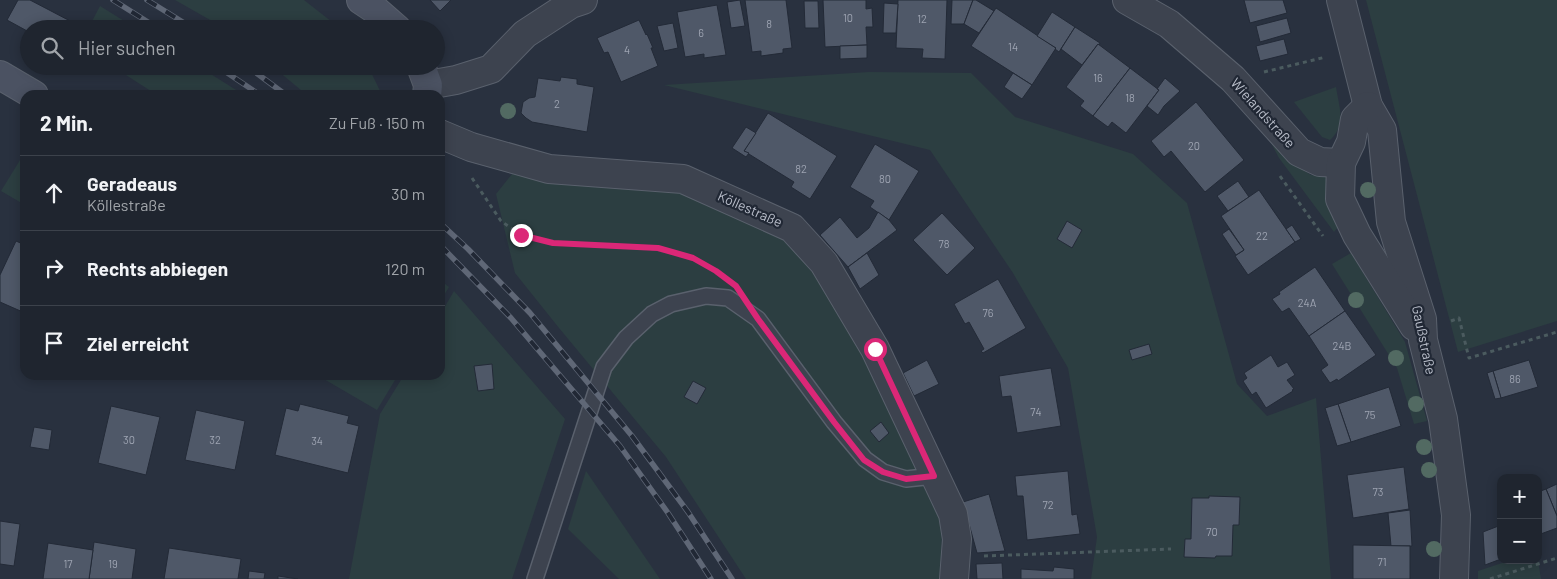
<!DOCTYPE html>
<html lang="de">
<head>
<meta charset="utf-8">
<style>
	body { margin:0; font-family:Barlow,sans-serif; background:#2c313b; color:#f1f3f6 }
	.controls { position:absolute; right:15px; bottom:15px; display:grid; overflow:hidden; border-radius:10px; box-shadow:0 2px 12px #0003 }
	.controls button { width:45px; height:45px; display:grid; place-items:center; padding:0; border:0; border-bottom:1px solid #3c424b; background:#1f252f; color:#f1f3f6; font:25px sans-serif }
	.stop { position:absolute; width:15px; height:15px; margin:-11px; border:4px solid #db2777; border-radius:50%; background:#fff }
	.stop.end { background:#db2777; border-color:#fff; box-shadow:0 1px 5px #0008 }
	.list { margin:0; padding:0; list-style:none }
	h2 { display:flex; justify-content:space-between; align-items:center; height:65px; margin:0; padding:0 20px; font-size:21px }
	h2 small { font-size:16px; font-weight:400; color:#a1a5aa }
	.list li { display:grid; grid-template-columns:32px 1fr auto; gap:15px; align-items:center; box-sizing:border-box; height:75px; padding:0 20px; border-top:1px solid #3c424b }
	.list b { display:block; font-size:19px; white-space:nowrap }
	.list p { margin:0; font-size:16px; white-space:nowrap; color:#a1a5aa }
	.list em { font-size:16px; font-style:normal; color:#a1a5aa }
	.icon { flex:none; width:28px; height:28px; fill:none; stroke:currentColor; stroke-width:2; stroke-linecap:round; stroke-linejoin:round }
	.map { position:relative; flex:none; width:1557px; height:579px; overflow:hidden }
	.search { position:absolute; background:#1f252f; box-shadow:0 2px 12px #0003; left:20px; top:20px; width:425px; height:55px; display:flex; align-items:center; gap:12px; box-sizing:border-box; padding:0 18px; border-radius:28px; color:#a1a5aa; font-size:19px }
	.panel { position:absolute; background:#1f252f; box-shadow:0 2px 12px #0003; left:20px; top:90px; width:425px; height:290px; border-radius:15px }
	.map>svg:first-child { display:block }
</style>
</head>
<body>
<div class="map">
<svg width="1557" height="579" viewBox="0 0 1557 579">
	<rect width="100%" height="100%" fill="#29313f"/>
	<g fill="#2c3e41">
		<path d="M175,0H304L341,29H226Z"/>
		<path d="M1366,0H1557V321L1458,352Z"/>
		<path d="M100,6L137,29H88Z"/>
		<path d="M112,66H198L244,95H157Z"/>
		<path d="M272,66H368L382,95H307Z"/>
		<path d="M869,72L971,73L1015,117L1133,154L1187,203L1237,384L1267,416L1316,398L1331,579H1091L1097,537L1068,368L1013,273L930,150L664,85Z"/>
		<path d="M1336,87C1339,107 1347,125 1330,140L1322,137L1294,102Z"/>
		<path d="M1269,139L1291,162L1311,175L1329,177L1339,226L1334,232L1279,158Z"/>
		<path d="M25,152V205L1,191Z"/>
		<path d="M512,174L552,178L678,185L790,234L866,354L943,516L940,579H746L666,457L559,328L515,273L496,194Z"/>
		<path d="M1351,253L1405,342L1427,421L1414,424L1397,368L1332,264Z"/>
		<path d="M440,280L449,287L440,302Z"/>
		<path d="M454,291L565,419L512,579H349L380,414L404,375H440V315Z"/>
		<path d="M317,375H398L377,410Z"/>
		<path d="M586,471L660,579H619L568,529Z"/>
		<path d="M1511,560H1538L1541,579H1478V571Z"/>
	</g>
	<g fill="#4f5868" stroke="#232a37">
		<path d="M18,0H30L74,23L71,29H29V32L7,20Z"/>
		<path d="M430,0H451L440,11Z"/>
		<path d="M740,0L745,26L731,28L727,2Z"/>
		<path d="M745,0H786L792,48L783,49V53L761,56V51L752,52Z"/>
		<path d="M823,0H866V9L872,8L873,27H866L867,45L825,47Z"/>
		<path d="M898,0H947L945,59L922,58L923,49L896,48Z"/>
		<path d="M952,0H973L964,24H951Z"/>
		<path d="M973,0H976L994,11L979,33L964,24Z"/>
		<path d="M1244,0H1283L1287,13L1250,23Z"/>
		<path d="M804,1H818L819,28H805Z"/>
		<path d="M884,3L898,4L896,33H883Z"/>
		<path d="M717,5L726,55L704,58V54L685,57L677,12Z"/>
		<path d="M996,8L1056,48L1032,85L971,46Z"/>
		<path d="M1052,12L1075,27L1059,52L1055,49L1056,48L1037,36Z"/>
		<path d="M1287,18L1291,33L1260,42L1256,26Z"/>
		<path d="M639,20L646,35L647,34L653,48H651L658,66L621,82L608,52L604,53L597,38Z"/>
		<path d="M673,23L678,48L664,51L657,26Z"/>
		<path d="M1075,27L1100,43L1099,45L1098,44L1082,65L1061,49Z"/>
		<path d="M1284,39L1288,54L1260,61L1256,46Z"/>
		<path d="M1098,44L1130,68L1093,116L1080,106L1084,101L1066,87Z"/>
		<path d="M867,45V58L840,59V46Z"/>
		<path d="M1130,68L1159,90L1126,133L1112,122L1108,127L1093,116Z"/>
		<path d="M1013,73L1032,85L1022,99L1004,87Z"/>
		<path d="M561,77L577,79V84L594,87L587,132L532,122L526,118L521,113L523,102L529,98L535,97L538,78L560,81Z"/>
		<path d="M1165,78L1180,91L1164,106L1158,115L1147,106L1159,90L1157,89Z"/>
		<path d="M1196,102L1244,160L1205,192L1171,151L1164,157L1151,141Z"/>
		<path d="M768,113L837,156L810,199L791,187L794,182L744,151Z"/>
		<path d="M746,127L756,133L744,151L749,153L746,157L732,148Z"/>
		<path d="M875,144L919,171L889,220L870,207L874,201L850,187Z"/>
		<path d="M1238,181L1249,197L1228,211L1217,196Z"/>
		<path d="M1259,190L1295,242L1248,275L1235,256L1244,250L1221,216Z"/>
		<path d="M878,212L889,220L897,230L848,267L820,235L840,217L857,238L869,228Z"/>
		<path d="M942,213L975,248L947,275L913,240Z"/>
		<path d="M1067,221L1082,230L1072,248L1057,239Z"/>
		<path d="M1292,225L1301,239L1295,242L1286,229Z"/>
		<path d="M1229,229L1244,250L1236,255L1222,234Z"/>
		<path d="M16,241L25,245V313L0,302V275Z"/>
		<path d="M867,253L879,275L860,289L848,267Z"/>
		<path d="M1315,267L1345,311L1309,336L1289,308L1282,312L1272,299L1280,294L1279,292Z"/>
		<path d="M998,279L1026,328L983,353L981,351L984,349L969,322L965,324L954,304Z"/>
		<path d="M1345,311L1376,355L1338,381L1337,379L1330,383L1321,370L1328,365L1309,336Z"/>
		<path d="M1149,344L1152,354L1132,360L1129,350Z"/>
		<path d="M1271,355L1278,367L1287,362L1295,375L1287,380L1294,389L1292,390L1293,391L1266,408L1256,392L1252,395L1243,381L1247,378L1244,373Z"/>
		<path d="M927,360L939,384L914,396L903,373Z"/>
		<path d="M1529,360L1538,387L1501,398L1493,371Z"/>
		<path d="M492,364L494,389L478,391L474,366Z"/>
		<path d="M1051,368L1061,426L1017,433L1011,396L1002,397L999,376Z"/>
		<path d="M1493,371L1501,398L1495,399L1487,373Z"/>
		<path d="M693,381L706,388L697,404L684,397Z"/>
		<path d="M1389,387L1401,426L1351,442L1338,404Z"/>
		<path d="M300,404L349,416L347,423L359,426L348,473L275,455L286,408L298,411Z"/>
		<path d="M1338,404L1351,442L1337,446L1325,408Z"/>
		<path d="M111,406L160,417L146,475L98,463Z"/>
		<path d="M196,410L245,421L235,470L185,460Z"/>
		<path d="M881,422L889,433L879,442L870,431Z"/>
		<path d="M34,427L52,430L49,450L30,447Z"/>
		<path d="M1404,467L1409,509L1353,518L1347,475Z"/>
		<path d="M1068,471L1072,515L1077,514L1080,534L1027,540L1023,496H1017L1015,476Z"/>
		<path d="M1557,484V516L1546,489Z"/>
		<path d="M1546,489L1557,516V528L1538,535V492Z"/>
		<path d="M989,494L1005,551L977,553L963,502Z"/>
		<path d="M1209,496L1240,497L1239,525H1233L1232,556H1216L1215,558L1184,557L1185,539H1191L1192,498H1209Z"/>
		<path d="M1410,510L1412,546H1391L1388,513Z"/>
		<path d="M0,521L20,524L14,566L0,564Z"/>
		<path d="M1501,525V559L1485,565L1483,532Z"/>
		<path d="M94,542L136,549L132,579H89Z"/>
		<path d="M48,543L93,550L89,579H43Z"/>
		<path d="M1353,545L1410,546V579H1353Z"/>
		<path d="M169,548L241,559L238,579H164Z"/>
		<path d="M1002,563L1003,579H977L976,564Z"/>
		<path d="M1054,567L1074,569V579H1021V569L1053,571Z"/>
		<path d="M249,571L265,573L264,579H248Z"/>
		<path d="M278,576L298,579H278Z"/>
	</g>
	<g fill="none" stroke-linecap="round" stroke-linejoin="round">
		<defs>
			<path id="service" d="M535,579L604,367L626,338L652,314L671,304L706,296L728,298L758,319L834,422L865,459L883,472L906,479L934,476"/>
			<g id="minor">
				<path d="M1127,0L1169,24L1233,79L1299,152L1320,162L1341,163"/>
				<path d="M1341,0L1368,106L1382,130L1391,222L1422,319L1423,340L1443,419L1456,515L1454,579"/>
				<path d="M428,85L456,80L491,69L525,34L571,4L583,0"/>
				<path d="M1368,106L1355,119L1351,142L1341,163L1340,199L1357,235L1414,326"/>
				<path d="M440,134L471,147L549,169L683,179L792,228L824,263L875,349L953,514L957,539L954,579"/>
			</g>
			<g id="secondary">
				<path d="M361,0L373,8L397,29"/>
				<path d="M421,66L428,85L427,95"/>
				<path d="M0,75L34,95"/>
			</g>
		</defs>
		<use href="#service" stroke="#5a616d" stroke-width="18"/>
		<use href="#minor" stroke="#5a616d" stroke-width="30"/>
		<use href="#secondary" stroke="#5a616d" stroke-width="30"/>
		<g stroke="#4b5b5f" stroke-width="3" stroke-dasharray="4 4" stroke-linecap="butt">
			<path d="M1264,72L1326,57"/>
			<path d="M1280,176L1323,236"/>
			<path d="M472,178L501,221L521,235L553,243L658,249L693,258L719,273"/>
			<path d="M1451,321L1459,318L1469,358L1557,332"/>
			<path d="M984,556L1171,549"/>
			<path d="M1490,579L1557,558"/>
		</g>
		<use href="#service" stroke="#3d434f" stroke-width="15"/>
		<use href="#minor" stroke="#3d434f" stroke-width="28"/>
		<use href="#secondary" stroke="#4b5262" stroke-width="28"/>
		<defs>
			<g id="rail">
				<path d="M113,0L159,29"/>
				<path d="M147,0L194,29"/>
				<path d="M217,66L260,95"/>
				<path d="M247,66L286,95"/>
				<path d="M440,223L468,249L530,313L632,436L688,512L732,579"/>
				<path d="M440,245L511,318L620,446L668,513L711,579"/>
			</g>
		</defs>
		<use href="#rail" stroke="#5f6776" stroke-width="5.5"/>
		<use href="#rail" stroke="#212835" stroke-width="4" stroke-dasharray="11" stroke-linecap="butt"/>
	</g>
	<g fill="#526a62">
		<circle cx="508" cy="111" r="8"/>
		<circle cx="1368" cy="190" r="8"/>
		<circle cx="1356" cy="300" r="8"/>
		<circle cx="1396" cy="358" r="8"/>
		<circle cx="1416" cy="404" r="8"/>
		<circle cx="1424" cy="447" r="8"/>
		<circle cx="1429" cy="470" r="8"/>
		<circle cx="1434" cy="549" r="8"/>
	</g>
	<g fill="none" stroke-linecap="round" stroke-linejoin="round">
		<path stroke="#db2777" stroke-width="6" d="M521,235L553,243L658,248L693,258L716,271L736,286L758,319L834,422L864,460L883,472L906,479L934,476L875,349"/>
	</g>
	<g text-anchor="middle" stroke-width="4.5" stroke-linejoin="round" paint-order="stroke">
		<g font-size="11" fill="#9ea4b2">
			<text x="848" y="22">10</text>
			<text x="922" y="23">12</text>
			<text x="769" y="28">8</text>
			<text x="701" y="37">6</text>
			<text x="1013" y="51">14</text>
			<text x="627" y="54">4</text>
			<text x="1098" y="82">16</text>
			<text x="1130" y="102">18</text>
			<text x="557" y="108">2</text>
			<text x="1194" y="150">20</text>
			<text x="801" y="173">82</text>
			<text x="885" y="183">80</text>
			<text x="1262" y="240">22</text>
			<text x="944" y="248">78</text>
			<text x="1307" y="307">24A</text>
			<text x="988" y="317">76</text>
			<text x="1342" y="350">24B</text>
			<text x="1515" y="383">86</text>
			<text x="1036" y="416">74</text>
			<text x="1370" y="419">75</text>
			<text x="129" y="444">30</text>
			<text x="215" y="444">32</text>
			<text x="317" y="445">34</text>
			<text x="1378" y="496">73</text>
			<text x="1048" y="509">72</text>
			<text x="1212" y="536">70</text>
			<text x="1382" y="566">71</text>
			<text x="68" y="568">17</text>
			<text x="113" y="568">19</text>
		</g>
		<g font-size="14" fill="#b9beca" stroke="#212835">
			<text transform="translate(1263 113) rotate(48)" y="5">Wielandstraße</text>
			<text transform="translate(750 209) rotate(24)" y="5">Köllestraße</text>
			<text transform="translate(1424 340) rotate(78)" y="5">Gaußstraße</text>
		</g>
	</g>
</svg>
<div class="controls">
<button>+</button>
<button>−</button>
</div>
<div class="stop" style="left:875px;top:349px"></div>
<div class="stop end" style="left:521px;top:235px"></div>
<div class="search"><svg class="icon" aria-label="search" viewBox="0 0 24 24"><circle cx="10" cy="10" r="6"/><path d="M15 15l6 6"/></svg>Hier suchen</div>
<section class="panel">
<h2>2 Min.<small>Zu Fuß · 150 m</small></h2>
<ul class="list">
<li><svg class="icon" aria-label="ahead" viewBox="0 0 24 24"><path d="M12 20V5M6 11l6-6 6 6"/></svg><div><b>Geradeaus</b><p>Köllestraße</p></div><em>30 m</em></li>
<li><svg class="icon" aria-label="right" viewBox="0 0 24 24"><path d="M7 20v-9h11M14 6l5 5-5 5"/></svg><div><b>Rechts abbiegen</b></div><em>120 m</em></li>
<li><svg class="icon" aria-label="arrive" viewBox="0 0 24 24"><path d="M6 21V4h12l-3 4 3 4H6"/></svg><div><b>Ziel erreicht</b></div></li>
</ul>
</section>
</div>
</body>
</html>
